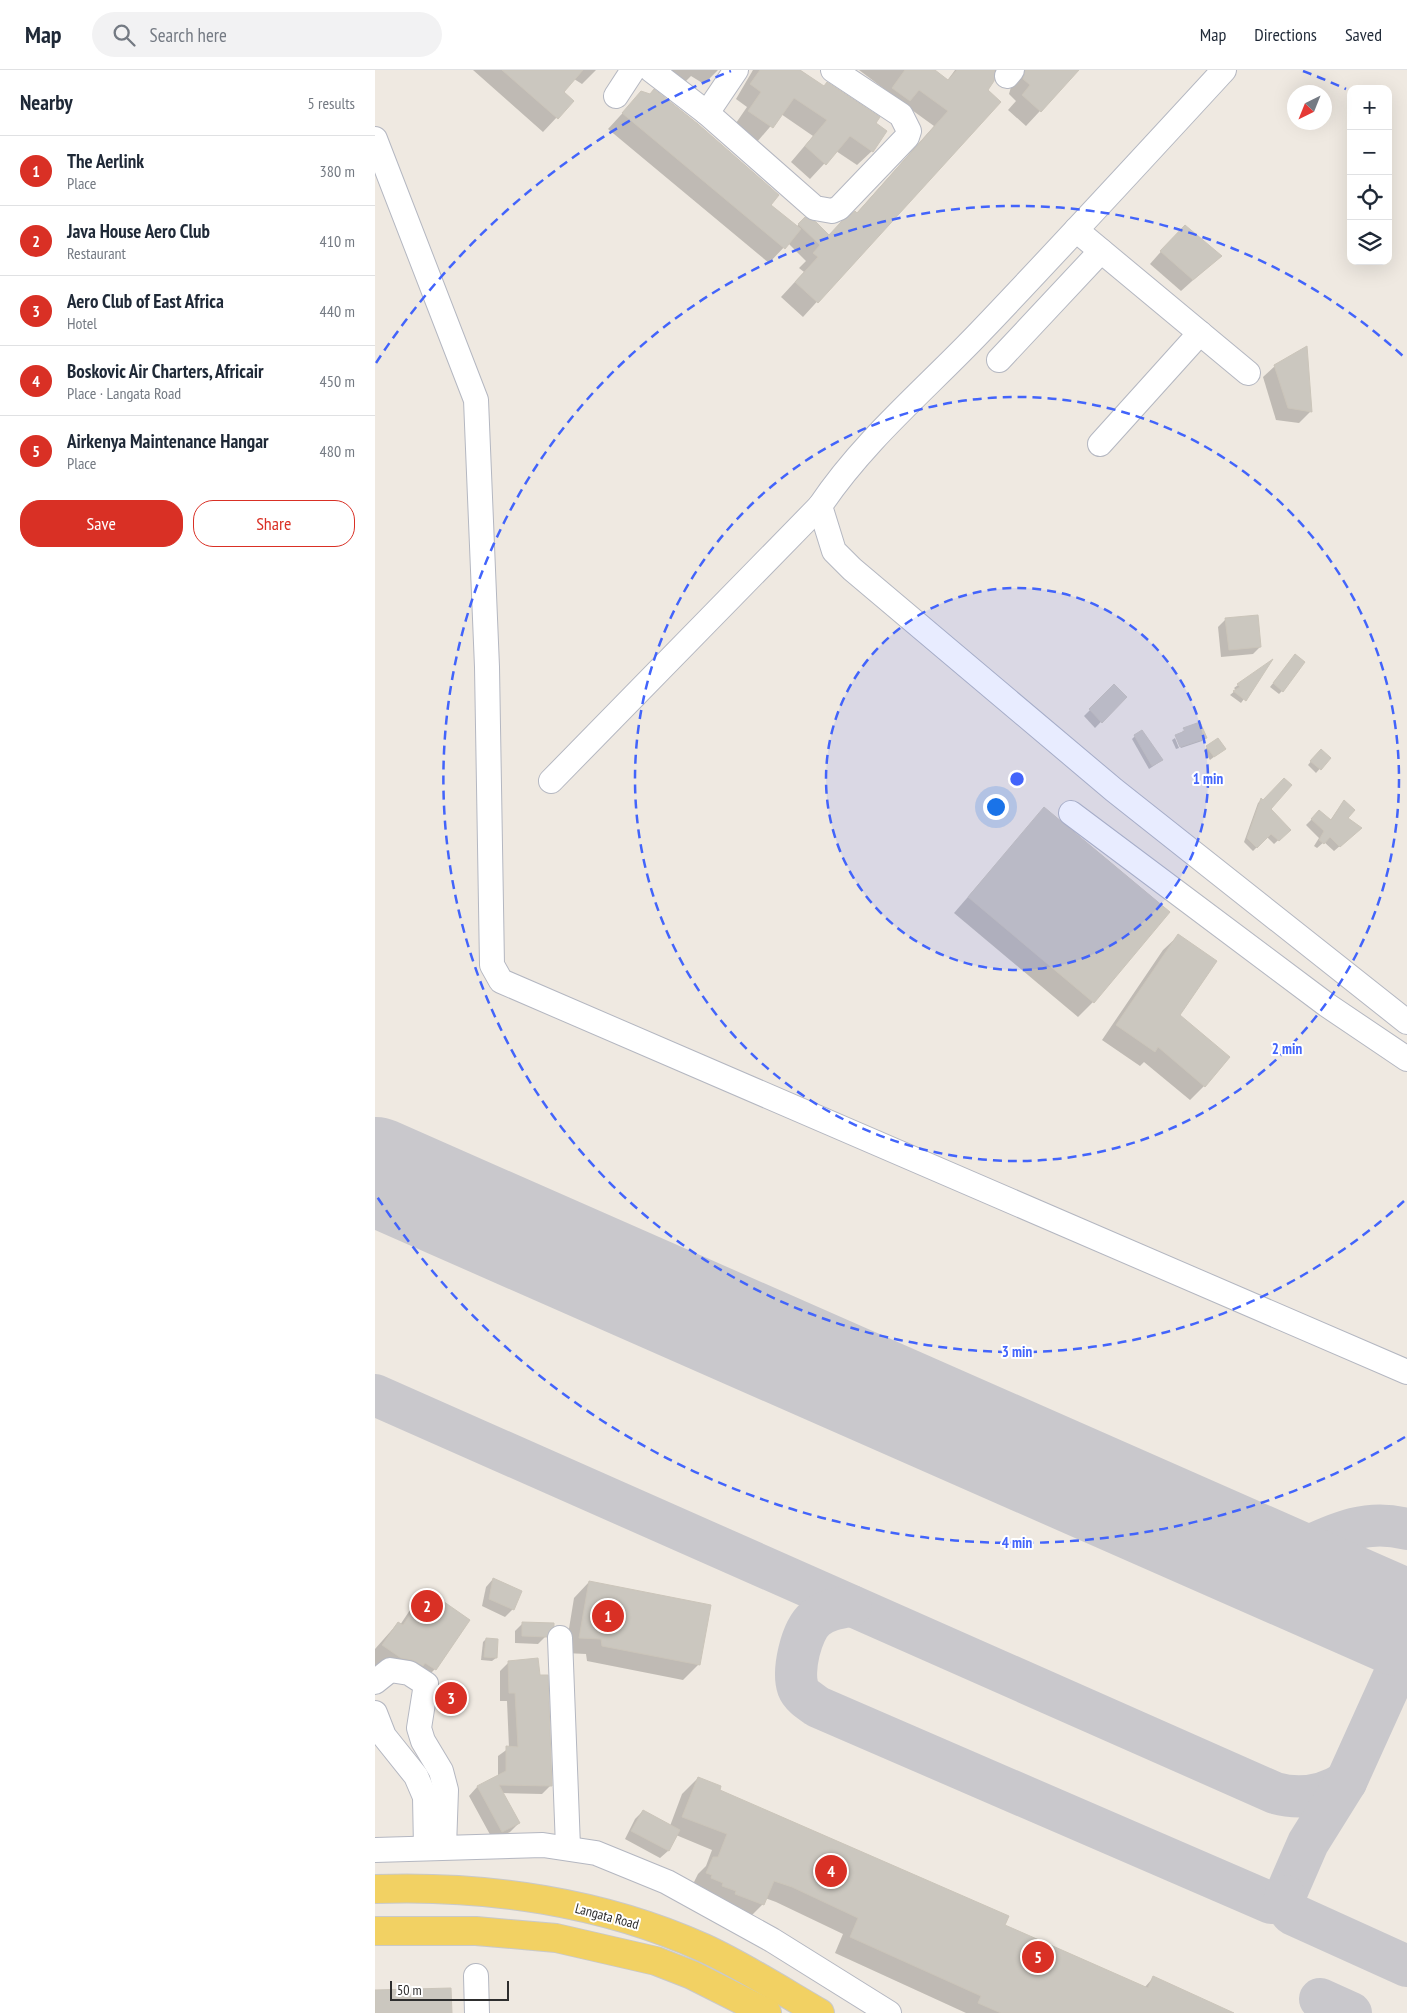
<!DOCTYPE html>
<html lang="en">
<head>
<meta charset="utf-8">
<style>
	body { margin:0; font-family:"PT Sans Narrow",sans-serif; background:#f2f2f3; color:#1f2937 }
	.controls { position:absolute; right:15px; top:15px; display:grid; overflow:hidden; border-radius:10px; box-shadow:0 5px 20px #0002 }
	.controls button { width:45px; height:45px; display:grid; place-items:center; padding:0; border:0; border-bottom:1px solid #e0e1e3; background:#fff; color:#1f2937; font:25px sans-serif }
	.compass { position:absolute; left:912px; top:15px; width:45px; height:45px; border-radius:50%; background:#fff; box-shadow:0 5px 20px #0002; rotate:223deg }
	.scale { position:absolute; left:15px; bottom:12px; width:119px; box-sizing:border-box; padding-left:5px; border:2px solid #2e2e2e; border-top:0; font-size:14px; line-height:18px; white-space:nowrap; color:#2e2e2e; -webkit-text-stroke:4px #fff; paint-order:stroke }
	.you { position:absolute; left:620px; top:736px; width:18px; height:18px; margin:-12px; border:4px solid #fff; border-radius:50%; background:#1a73e8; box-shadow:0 0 0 8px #1a73e833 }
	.badge { display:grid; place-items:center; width:32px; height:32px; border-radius:50%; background:#d93025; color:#fff; font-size:16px; font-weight:700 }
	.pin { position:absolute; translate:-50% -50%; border:2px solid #fff; box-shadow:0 1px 5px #0006 }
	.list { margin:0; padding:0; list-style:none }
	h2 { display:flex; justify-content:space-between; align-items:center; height:65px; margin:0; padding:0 20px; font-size:21px }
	h2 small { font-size:16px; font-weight:400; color:#747a83 }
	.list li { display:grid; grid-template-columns:32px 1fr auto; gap:15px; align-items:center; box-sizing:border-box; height:70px; padding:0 20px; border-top:1px solid #e0e1e3 }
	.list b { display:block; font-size:19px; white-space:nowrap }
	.list p { margin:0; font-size:16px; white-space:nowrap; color:#747a83 }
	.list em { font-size:16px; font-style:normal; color:#747a83 }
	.actions { display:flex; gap:10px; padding:15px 20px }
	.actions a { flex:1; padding:11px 0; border:1px solid #d93025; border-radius:20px; text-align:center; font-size:18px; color:#d93025 }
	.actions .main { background:#d93025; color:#fff }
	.icon { flex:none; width:28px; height:28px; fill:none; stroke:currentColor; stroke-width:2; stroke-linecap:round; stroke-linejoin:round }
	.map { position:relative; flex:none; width:1032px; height:1943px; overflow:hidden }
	header { display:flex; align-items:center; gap:30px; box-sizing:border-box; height:70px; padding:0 25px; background:#fff; border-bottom:1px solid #e0e1e3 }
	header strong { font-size:24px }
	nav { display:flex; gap:28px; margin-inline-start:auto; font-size:18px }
	.search { width:350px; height:45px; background:#f2f2f3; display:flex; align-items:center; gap:12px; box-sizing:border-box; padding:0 18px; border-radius:28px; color:#747a83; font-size:19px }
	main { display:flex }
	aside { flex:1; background:#fff }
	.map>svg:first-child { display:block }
</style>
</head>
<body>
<header>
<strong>Map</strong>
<div class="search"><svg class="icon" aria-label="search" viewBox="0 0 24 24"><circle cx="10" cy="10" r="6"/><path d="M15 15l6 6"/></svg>Search here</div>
<nav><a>Map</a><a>Directions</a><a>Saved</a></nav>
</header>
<main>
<aside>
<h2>Nearby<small>5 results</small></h2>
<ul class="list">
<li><span class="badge">1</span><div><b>The Aerlink</b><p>Place</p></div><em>380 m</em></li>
<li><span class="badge">2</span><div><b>Java House Aero Club</b><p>Restaurant</p></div><em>410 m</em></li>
<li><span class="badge">3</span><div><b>Aero Club of East Africa</b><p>Hotel</p></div><em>440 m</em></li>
<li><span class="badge">4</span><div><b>Boskovic Air Charters, Africair</b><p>Place · Langata Road</p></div><em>450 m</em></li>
<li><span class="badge">5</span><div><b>Airkenya Maintenance Hangar</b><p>Place</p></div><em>480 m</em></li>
</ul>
<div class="actions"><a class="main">Save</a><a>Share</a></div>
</aside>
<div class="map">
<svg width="1032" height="1943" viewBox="0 0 1032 1943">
	<rect width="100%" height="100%" fill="#efe9e1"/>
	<g fill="#0003">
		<path d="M98,0H221L207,14L199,9L187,22L197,31L168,62Z"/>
		<path d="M289,0H343L329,14L316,6L308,14Z"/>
		<path d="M378,0H425L499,53L497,81L482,95L461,81L435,109L416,92L438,66L406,44L382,72L359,56L372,37L361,29Z"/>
		<path d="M484,0H558L572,11L580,0H703L651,56L633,40L641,31L634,24L636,17L632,4L623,1L619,2L611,20L624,32L428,247L406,227L429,202L424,198L431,191L413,173L394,193L233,59L266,23L421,157L430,149L454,166L481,144L559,56L530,35L503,33L512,21Z"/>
		<path d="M798,168L845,186L806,221L775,194Z"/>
		<path d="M900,296L935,342L924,353L901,350L888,307Z"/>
		<path d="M851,549L885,577L878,584L846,587L843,557Z"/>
		<path d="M917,589L907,621L904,624L895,617Z"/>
		<path d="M894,594L866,633L855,625L861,620L859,618L863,615Z"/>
		<path d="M739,616L750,627L720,658L709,646Z"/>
		<path d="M808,660L813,667H830L827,671L806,678L802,666L807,664Z"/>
		<path d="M760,666L787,690L783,693L774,699L757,669Z"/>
		<path d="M800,668L804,678L801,679L797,670Z"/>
		<path d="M832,677L849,679L835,690L829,681Z"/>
		<path d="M942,684L954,688L941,703L933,695Z"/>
		<path d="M886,730L911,763L899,774L892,767L878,781L869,772L883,733Z"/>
		<path d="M969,731L971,748L980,763L959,781L949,772L942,778L939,776L944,768L931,755L939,747L955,751Z"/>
		<path d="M669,739L718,932L703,947L579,843Z"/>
		<path d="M803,866V945L829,1016L815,1030L769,992L765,996L727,970L788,880Z"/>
		<path d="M118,1509L138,1539L130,1547L107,1536L111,1517Z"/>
		<path d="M214,1512L324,1594L308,1610L212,1591L211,1584L190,1583L199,1528Z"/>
		<path d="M52,1522L93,1550L60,1599L44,1615L10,1603L0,1596V1579L23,1553L25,1555L37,1537Z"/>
		<path d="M148,1553L171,1566L163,1574L140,1573V1561Z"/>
		<path d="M111,1569L121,1588L117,1591L106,1590L108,1572Z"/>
		<path d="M134,1592L176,1715L167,1724L127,1723L144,1753L135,1762L118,1770L94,1726L102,1717L123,1706V1686L134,1678L132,1631H125V1601Z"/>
		<path d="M323,1708L343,1721L628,1855L769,1918L778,1908L857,1943H591L460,1883L468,1864L401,1832L390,1828L388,1834L372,1850L316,1818L323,1804L331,1796L337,1780L301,1765L293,1781L285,1788L250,1769L260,1749L268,1741L295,1756L307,1724Z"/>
	</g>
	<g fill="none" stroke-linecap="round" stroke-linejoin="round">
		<g stroke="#c9c8cc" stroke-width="42">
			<path d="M0,1325L900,1723C925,1730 949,1726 971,1712"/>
			<path d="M923,1481C960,1464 990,1448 1032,1459"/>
			<path d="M476,1536C463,1538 450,1540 440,1549C426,1561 417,1601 423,1618C426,1626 436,1632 443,1637L896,1833L902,1832L910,1826L933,1773L971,1712L1032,1577"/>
			<path d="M910,1826L909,1834L917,1844L1032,1896"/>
			<path d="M945,1929L976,1943"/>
		</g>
		<path stroke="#c9c8cc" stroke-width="108" d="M0,1101L1025,1552"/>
	</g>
	<g fill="#cbc7bf" stroke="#cbc5ba">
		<path d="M127,0H208L189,22L199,31L183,49Z"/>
		<path d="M385,0H425L449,16L452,12L505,47L501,53L512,61L498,82L475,66L451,95L430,76L452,50L419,28L398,58L373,41L386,22L375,14Z"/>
		<path d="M530,0H560L573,10L582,0H620L619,11L613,20L626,32L443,233L420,212L443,187L438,183L445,175L423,154L430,147L441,152L454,165L466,152L480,141L482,143L573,41L544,20L535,31L517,18Z"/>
		<path d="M650,0H704L666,42L647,25L655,15L648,9Z"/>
		<path d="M279,19L323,54L404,125L396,135L426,159L410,179L247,43L266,21L275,24Z"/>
		<path d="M810,155L847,186L818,210L785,181Z"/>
		<path d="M932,276L937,342L913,338L899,295Z"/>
		<path d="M883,545L886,577L854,580L850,548Z"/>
		<path d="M920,584L930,592L908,622L898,613Z"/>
		<path d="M898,589L871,631L858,621L865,617L862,614Z"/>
		<path d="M739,614L752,627L727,653L714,639Z"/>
		<path d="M825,652L832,668L805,677L800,665L810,661L808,658Z"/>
		<path d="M767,660L788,690L777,696L759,665Z"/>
		<path d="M843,668L851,679L839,687L831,676Z"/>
		<path d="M946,679L956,688L946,700L935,691Z"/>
		<path d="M909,708L917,715L896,739L916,760L904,771L896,764L882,778L872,768L886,728L888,730Z"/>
		<path d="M969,730L980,740L973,748L987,758L965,777L955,767L949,774L944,770L949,761L936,749L944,740L956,750Z"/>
		<path d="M669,737L795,842L719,933L593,827Z"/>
		<path d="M803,864L842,891L805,945L855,987L830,1017L783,977L780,982L741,955Z"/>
		<path d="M118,1508L147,1521L139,1540L114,1529Z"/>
		<path d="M214,1511L336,1535L325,1595L227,1576L226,1569L204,1568Z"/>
		<path d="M52,1520L95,1550L61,1600L50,1593L48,1596L37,1590L26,1588L7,1575L23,1552L28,1555Z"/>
		<path d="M147,1552L179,1553V1556L172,1567L147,1566Z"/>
		<path d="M111,1568L123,1569L122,1588L109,1587Z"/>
		<path d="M163,1588L165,1605H173L177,1716L124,1715L145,1753L127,1762L102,1716L131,1701V1676L143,1677L140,1623H134L133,1591Z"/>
		<path d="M323,1707L346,1716L345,1720L634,1846L630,1855L773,1918L778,1906L859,1943H626L603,1933L606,1926L475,1867L483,1848L417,1817L399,1811L389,1835L360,1824L361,1821L347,1816L348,1813L336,1808L337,1805L331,1803L338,1787H343L352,1764L307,1747Z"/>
		<path d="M268,1740L305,1760L294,1781L256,1761Z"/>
		<path d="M76,1918L77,1943H0V1920Z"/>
	</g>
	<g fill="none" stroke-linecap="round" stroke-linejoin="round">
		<defs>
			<g id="minor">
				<path d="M276,0L332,43L440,138L457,141L464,138L532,67L534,61L526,45L458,0"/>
				<path d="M849,0C768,88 688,175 606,261C552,318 489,370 445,436L459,481L477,499L739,720L1032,952"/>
				<path d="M632,6L637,0"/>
				<path d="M241,26L258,0"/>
				<path d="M332,43L361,0"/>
				<path d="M0,69L101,330L112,597L117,895L126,911L1032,1302"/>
				<path d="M701,160L873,303"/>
				<path d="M624,290L726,181"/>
				<path d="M725,374L825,263"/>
				<path d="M176,711L445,436"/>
				<path d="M696,743L952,935L1032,989"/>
				<path d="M185,1568L193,1777"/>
				<path d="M0,1612L15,1600L34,1603L51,1614L44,1658L48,1671L66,1701L71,1720L69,1777"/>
				<path d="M0,1643L9,1666L41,1706L50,1727L51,1777"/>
				<path d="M0,1780L168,1775L221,1783L292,1812L397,1870L514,1943"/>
				<path d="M101,1906L102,1943"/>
			</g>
			<g id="major">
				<path d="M0,1819C111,1815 228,1832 329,1878C370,1897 407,1921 445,1943"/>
				<path d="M0,1861H101L181,1868L281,1891L317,1905L392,1943"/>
			</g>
		</defs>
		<use href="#minor" stroke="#b4b7c1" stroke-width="26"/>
		<use href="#major" stroke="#c9c9c9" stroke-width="30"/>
		<use href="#minor" stroke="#fff" stroke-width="24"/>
		<use href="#major" stroke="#f2d163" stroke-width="28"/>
	</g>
	<circle cx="642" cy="709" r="191" fill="#4264fb" fill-opacity=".12"/>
	<g fill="none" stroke="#4264fb" stroke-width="2.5" stroke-dasharray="9 6">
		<circle cx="642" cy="709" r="191"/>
		<circle cx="642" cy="709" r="382"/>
		<path d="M1029 1131A573 573 0 1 1 1029 287"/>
		<path d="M1030 1367A764 764 0 0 1 1 1125M1 293A764 764 0 0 1 356 1M928 1A764 764 0 0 1 971 19"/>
	</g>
	<g text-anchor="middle" stroke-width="4" stroke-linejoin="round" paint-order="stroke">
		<g font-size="14" fill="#2e2e2e" stroke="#fff">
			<text transform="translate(232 1846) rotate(15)" y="5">Langata Road</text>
		</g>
	</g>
	<circle cx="642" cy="709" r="8" fill="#4264fb" stroke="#fff" stroke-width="2.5"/>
	<g font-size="15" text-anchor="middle" font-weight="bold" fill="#4264fb" stroke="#fff" stroke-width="4" stroke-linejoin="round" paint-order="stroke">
		<text x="833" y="714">1 min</text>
		<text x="912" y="984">2 min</text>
		<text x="642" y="1287">3 min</text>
		<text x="642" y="1478">4 min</text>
	</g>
</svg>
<div class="controls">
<button>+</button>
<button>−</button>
<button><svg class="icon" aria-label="locate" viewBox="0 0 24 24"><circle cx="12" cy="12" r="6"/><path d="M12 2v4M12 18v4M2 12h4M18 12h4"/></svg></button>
<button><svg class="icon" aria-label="layers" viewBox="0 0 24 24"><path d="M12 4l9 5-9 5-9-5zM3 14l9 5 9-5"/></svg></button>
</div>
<svg class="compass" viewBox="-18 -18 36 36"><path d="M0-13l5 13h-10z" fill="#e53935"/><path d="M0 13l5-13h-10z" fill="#747a83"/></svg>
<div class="scale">50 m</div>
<div class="you"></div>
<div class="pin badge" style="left:233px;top:1546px">1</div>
<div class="pin badge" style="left:52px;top:1536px">2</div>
<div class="pin badge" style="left:76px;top:1628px">3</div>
<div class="pin badge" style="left:456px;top:1801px">4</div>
<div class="pin badge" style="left:663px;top:1887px">5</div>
</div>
</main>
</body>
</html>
